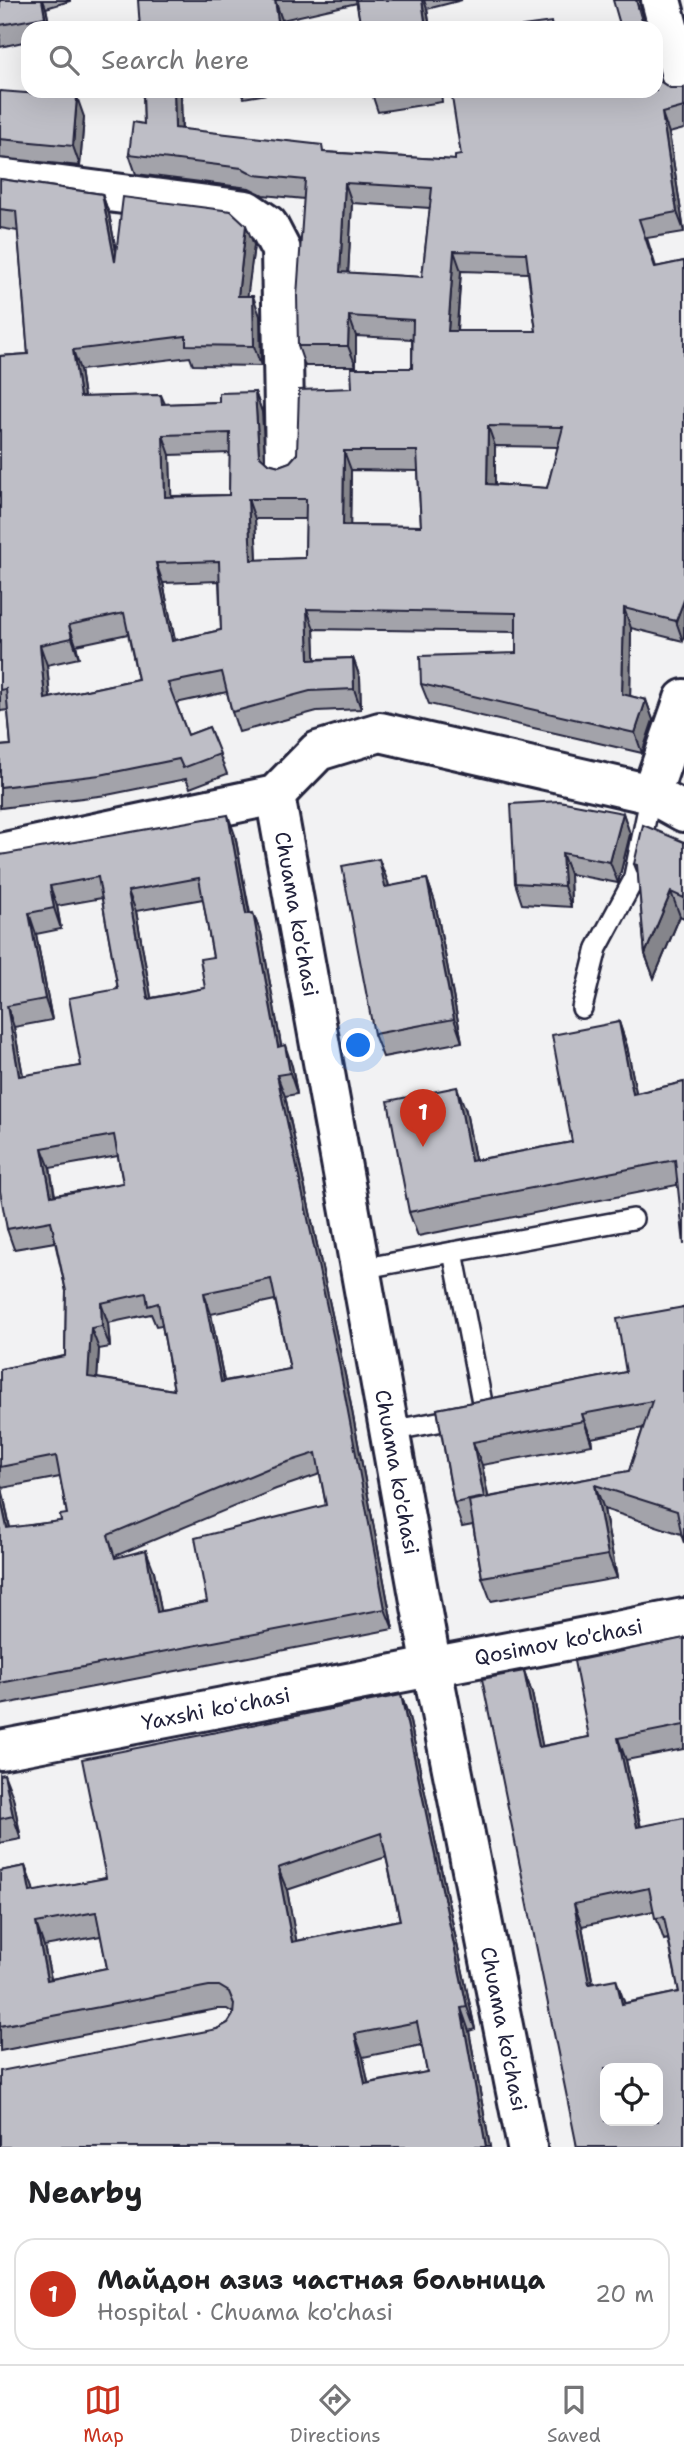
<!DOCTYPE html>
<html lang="en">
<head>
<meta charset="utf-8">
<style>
	body { margin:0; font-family:"Shantell Sans",sans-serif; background:#f2f2f2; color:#202124 }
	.controls { position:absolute; right:21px; bottom:21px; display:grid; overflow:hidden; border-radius:14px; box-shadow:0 7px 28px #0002 }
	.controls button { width:63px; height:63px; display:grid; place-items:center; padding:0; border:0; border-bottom:2px solid #e0e0e0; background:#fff; color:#202124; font:35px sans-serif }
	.you { position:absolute; left:359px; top:1046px; width:24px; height:24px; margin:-18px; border:5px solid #fff; border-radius:50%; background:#1a73e8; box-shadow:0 0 0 10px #1a73e833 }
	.badge { display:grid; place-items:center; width:46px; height:46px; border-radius:50%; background:#c8321e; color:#fff; font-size:23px; font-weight:700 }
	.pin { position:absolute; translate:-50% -58px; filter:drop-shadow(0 2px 4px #0008) }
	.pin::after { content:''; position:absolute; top:37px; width:24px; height:21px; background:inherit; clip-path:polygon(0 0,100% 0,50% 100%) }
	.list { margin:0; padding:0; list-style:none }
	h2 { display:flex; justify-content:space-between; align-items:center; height:91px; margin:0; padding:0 28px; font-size:30px }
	h2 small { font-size:23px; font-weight:400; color:#757577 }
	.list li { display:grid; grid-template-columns:46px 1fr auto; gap:21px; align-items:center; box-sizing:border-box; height:112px; margin:0 14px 14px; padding:0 14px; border:2px solid #e0e0e0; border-radius:21px }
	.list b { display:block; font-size:26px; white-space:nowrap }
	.list p { margin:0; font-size:23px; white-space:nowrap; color:#757577 }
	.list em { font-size:23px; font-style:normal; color:#757577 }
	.icon { flex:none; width:38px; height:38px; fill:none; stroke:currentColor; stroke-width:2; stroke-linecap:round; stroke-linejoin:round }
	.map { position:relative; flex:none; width:684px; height:2147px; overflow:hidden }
	.search { position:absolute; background:#fff; box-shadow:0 7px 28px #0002; left:21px; right:21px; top:21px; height:77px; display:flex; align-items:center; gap:18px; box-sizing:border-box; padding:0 24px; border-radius:21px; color:#757577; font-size:26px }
	.sheet { height:217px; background:#fff }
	nav { display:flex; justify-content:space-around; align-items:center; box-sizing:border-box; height:98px; border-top:2px solid #e0e0e0; background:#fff; font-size:19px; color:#757577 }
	nav a { display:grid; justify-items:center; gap:4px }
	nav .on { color:#c8321e }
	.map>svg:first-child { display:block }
</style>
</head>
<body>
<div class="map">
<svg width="684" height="2147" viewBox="0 0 684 2147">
	<rect width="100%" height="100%" fill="#f2f2f3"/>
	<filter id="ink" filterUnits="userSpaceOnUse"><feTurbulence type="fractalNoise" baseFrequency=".0143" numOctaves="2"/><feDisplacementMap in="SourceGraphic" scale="14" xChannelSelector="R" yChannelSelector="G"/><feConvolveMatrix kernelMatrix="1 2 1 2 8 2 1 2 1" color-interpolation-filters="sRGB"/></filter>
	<g filter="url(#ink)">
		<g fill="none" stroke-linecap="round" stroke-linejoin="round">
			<defs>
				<g id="service">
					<path d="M582,1008L597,948L633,881L651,794"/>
					<path d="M453,1252L484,1413"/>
					<path d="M360,1269L633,1219"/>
					<path d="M390,1431L464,1417"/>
				</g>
				<g id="minor">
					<path d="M661,0L684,87"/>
					<path d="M0,178L246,210L268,225L281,250L285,464"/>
					<path d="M684,699L651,794L684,812"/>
					<path id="s1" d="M275,795L432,1668"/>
					<path d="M0,853L275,795L318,751L380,732L651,794"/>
				</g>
				<g id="tertiary">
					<path id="s2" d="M432,1668L527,2147"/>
					<path id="s3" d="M0,1750L684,1618"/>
				</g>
			</defs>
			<use href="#service" stroke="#22223b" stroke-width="24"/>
			<use href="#minor" stroke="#22223b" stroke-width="44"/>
			<use href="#tertiary" stroke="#22223b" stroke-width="44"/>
			<use href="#service" stroke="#fff" stroke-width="19"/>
			<use href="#minor" stroke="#fff" stroke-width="38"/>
			<use href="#tertiary" stroke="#fff" stroke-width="38"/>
		</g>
		<g fill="#a3a3aa" stroke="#22223b" stroke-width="2" fill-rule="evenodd">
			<path d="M0,0H70V1L46,8L50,28H28V41L0,47Z"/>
			<path d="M138,0H462L427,9L430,28H361L357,3L282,20Z"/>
			<path d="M656,66L661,82L670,88H682L684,87V129L669,133L684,232L647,238L656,267L684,261V638L683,641L631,628L630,696L646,700L653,720L642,753L429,704L421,684L516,653V632L314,629L315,659L353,658L360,678L361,709L317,711L239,732L232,712L227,692L176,703L188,735L209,727L227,774L190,788L186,779L107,795L0,808V746L11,745L8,710L0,711V356L28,354L18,231L0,228V179L102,194L109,214L116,251L254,245L247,296L260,316L261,366L193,365L190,357L80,370L84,397L161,395L165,404L219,402L255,392L262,412L265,461L268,463L279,466L290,462L352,388L412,368V339L356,336V366H305L298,346L304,199L263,195L249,188L136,174L129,154L144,124L143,91H199L181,94L182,129L324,152L455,160L461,155L656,91ZM352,203L430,208L422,277L348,273ZM461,271L528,273L536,331H457ZM495,446L558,447L547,488L495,484ZM230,453L229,495L171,496L170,455ZM351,470L418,471L421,526L350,525ZM255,519H306L305,558L257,560ZM219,581L221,630L175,640L163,583ZM128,634L138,679L50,698L47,665L79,658L76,645Z"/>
			<path d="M0,91L84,117L80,166L0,158Z"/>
			<path d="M241,91H283L244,98Z"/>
			<path d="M371,91H441L442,102L378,112Z"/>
			<path d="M623,813L630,834L618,883L570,874L571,907L522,904L515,883Z"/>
			<path d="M235,835L250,913L261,933L281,1046L292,1066L297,1094L285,1096L346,1379L393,1629L0,1705V1369L65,1356L66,1291L55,1242L14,1249L7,1229L0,855ZM102,898L118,989L81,1066L23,1076L14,1027L52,1020L36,934L61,929L57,906ZM203,899L213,957L205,988L151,998L136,911ZM118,1156L123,1183L55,1195L50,1168ZM275,1300L290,1369L224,1381L211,1314ZM151,1314L156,1326L162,1325L174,1390L97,1378L99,1349L110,1347L108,1323ZM320,1474L326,1505L207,1602L161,1611L154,1571L116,1558L115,1556L276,1489ZM60,1477L67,1514L61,1521L10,1528L2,1488Z"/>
			<path d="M684,842V918L680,916L654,978L645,954L638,874L634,864Z"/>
			<path d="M427,879L435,902L462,1042L383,1057L374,1034L388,882L389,887Z"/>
			<path d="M619,1022L627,1046L636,1093L684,1082L677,1185L418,1236L409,1212L466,1111L475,1160L572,1142Z"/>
			<path d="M684,1307V1543L681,1534L604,1509L617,1578L491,1601L482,1577L473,1525L462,1527L454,1503L437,1409L626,1372ZM643,1428L629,1471L488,1497L482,1465L592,1445L591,1438Z"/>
			<path d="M684,1638V1749L626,1760L641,1827L684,1818V2147H577L524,1671L532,1693L542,1746L589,1737ZM654,1911L664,1940L668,1939L679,1992L625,2003L593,1984L582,1926Z"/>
			<path d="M401,1695L409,1717L475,2029L469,2031L490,2147L217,2029L228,2023L233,2015V2013L227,2009H217L0,2051V1871L25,1866L34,1892L106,1878ZM386,1857L400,1920L296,1941L287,1890ZM101,1936L107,1968L51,1979L44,1946ZM422,2045L427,2072L368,2083L363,2057Z"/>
			<path d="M0,1775L13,1797L21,1839L0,1843Z"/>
		</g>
		<g fill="#85858b" stroke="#22223b" stroke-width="2">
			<path d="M42,0H43L46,8L50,28H49L45,17Z"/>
			<path d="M275,0L282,20L283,28H279Z"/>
			<path d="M422,0H424L427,9L430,28H426Z"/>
			<path d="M636,0H640V5L646,28H644Z"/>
			<path d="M174,91H180L181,94L182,148L175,128Z"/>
			<path d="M77,97L84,117L80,166L73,146Z"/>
			<path d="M662,113L669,133L684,231L677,212Z"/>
			<path d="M345,183L352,203L347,292L340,272Z"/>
			<path d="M102,194L109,214L122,282L115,262Z"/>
			<path d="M246,225L254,245L245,316L238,296Z"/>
			<path d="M454,251L461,271L455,351L448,331Z"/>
			<path d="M253,296L260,316L261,366L254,346Z"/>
			<path d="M349,316L356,336V366L348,346Z"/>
			<path d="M73,350L80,370L87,417L80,397Z"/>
			<path d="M255,392L262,412L266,475L259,455Z"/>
			<path d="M488,426L495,446V504L487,484Z"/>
			<path d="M163,435L170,455L172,517L165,497Z"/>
			<path d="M344,451L351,470L350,545L343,525Z"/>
			<path d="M248,499L255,519L258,580L251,560Z"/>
			<path d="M156,563L163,583L179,661L172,641Z"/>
			<path d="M684,600V638L683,641L676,621Z"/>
			<path d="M624,608L631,628L630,714L622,694Z"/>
			<path d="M307,609L314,629L316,679L309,660Z"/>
			<path d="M69,625L76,645L79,658L72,638Z"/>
			<path d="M40,645L47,665L52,719L45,699Z"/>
			<path d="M353,658L360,678L361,709L354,689Z"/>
			<path d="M646,700L653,720L642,753L635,733Z"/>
			<path d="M623,813L630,834L618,883L610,862Z"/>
			<path d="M228,815L235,835L253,934L246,914Z"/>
			<path d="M562,853L570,874L571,907L564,886Z"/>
			<path d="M379,859L388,882L393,910L385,887Z"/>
			<path d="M427,879L435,902L462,1042L454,1019Z"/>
			<path d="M50,886L57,906L61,929L54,908Z"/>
			<path d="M128,891L136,911L155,1019L148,999Z"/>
			<path d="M671,892L680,916L654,978L645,954Z"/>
			<path d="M29,913L36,934L52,1020L45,999Z"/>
			<path d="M253,913L261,933L285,1067L278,1047Z"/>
			<path d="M7,1006L14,1027L27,1097L19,1076Z"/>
			<path d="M619,1022L627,1046L641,1117L633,1094Z"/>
			<path d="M285,1045L292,1066L297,1094L290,1073Z"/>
			<path d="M277,1075L285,1096L346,1379L393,1629L385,1609Z"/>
			<path d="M457,1087L466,1111L480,1185L471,1161Z"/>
			<path d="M42,1148L50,1168L58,1216L51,1196Z"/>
			<path d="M204,1293L211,1314L228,1402L221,1382Z"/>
			<path d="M101,1303L108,1323L110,1347L102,1326Z"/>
			<path d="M91,1328L99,1349L96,1397L88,1377Z"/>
			<path d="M582,1414L591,1438L592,1445L584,1421Z"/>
			<path d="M473,1442L482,1465L493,1521L484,1497Z"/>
			<path d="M0,1483L2,1488L14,1549L7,1528L0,1495Z"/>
			<path d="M595,1485L604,1509L617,1578L608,1555Z"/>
			<path d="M146,1550L154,1571L165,1632L157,1612Z"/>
			<path d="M524,1671L532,1693L547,1769L539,1747Z"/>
			<path d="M401,1695L409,1717L475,2029L467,2007Z"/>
			<path d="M618,1738L626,1760L645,1850L637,1827Z"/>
			<path d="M4,1774L13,1797L21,1839L13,1816Z"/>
			<path d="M25,1866L33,1888L38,1915L30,1892Z"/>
			<path d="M278,1868L287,1890L301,1965L292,1942Z"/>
			<path d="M574,1904L582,1926L597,2007L589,1984Z"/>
			<path d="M36,1923L44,1946L56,2002L47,1980Z"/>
			<path d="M616,1979L624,2001L630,2026L622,2004Z"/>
			<path d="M461,2008L469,2031L490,2147H486Z"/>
			<path d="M355,2034L363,2057L373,2106L365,2084Z"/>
		</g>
		<g fill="#bebec6" stroke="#22223b" stroke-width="2" fill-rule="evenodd">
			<path d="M0,0H42L45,17L0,25Z"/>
			<path d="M138,0H275L279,28H140Z"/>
			<path d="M356,0H422L426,28H361Z"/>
			<path d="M613,0H636L644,28H621Z"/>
			<path d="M551,22L552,28H522V26Z"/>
			<path d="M656,74L661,82L670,88H682L684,87V107L662,113L677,212L639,219L655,267L684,261V600L676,621L624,608L622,694L646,700L635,733L421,684L420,656L516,653V613L307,609L309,660L353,658L354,689L310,691L232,712L222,672L168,683L188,735L209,727L220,754L183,768L179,759L100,775L0,787V746L11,745L6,689L0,690V356L28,354L16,211L0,209V179L102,194L115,262L123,197L231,211L246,225L238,296H253L254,346L186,345V336L73,350L80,397L161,395L162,404L219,402V393L255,392L259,455L268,463L279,466L290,462L297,454L299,390L352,388L351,368H412L413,320L349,316L348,346H298L297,296L305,180L255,175L242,168L129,154L133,122L144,124L143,91H174L175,128L322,145L323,152L455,160V156L461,155L451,91H656ZM345,183L432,188L422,277L340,272ZM454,251L526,253L536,331H448ZM488,426L563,427L547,488L487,484ZM230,433L229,495L165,497L163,435ZM344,451H417L421,526L343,525ZM248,499H306L305,558L251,560ZM219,561L221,630L172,641L156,563ZM124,613L138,679L45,699L40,645L72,638L69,625Z"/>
			<path d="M0,91L77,97L73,146L0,139Z"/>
			<path d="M559,801L623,813L610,862L562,853L564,886L515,883L511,804Z"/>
			<path d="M228,815L246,914L253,913L278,1047L285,1045L290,1073L277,1075L338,1358L385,1609L0,1683V1495L7,1528L61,1521L60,1515L67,1514L56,1456L0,1467V1369L65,1356L66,1291L51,1221L7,1229L0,1191V855ZM98,877L118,989L69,998L81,1066L19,1076L7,1006L45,999L29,913L54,908L50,886ZM199,878L213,957L200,959L205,988L148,999L128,891ZM114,1135L123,1183L51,1196L42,1148ZM271,1279L290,1369L221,1382L204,1293ZM146,1293L148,1306L158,1303L174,1390L88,1377L91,1328L102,1326L101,1303ZM316,1453L326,1505L195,1538L207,1602L157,1612L146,1550L115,1558L108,1535L269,1468Z"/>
			<path d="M643,825L684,842V898L671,892L645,954L637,865L634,864Z"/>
			<path d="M379,859L385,887L427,879L454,1019L374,1034L342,866Z"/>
			<path d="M619,1022L633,1094L684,1082V1245L675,1160L409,1212L388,1101L457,1087L471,1161L572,1142L552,1035Z"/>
			<path d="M684,1307V1537H682L677,1511L595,1485L608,1555L482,1577L469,1501L629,1471L652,1401L582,1414L584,1421L473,1442L484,1497L454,1503L437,1409L626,1372L617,1319Z"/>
			<path d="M684,1638V1725L618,1738L637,1827L684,1818V2147H577L482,1679L524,1671L539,1747L589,1737L574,1661ZM649,1888L655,1918L664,1917L679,1992L622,2004L616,1979L589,1984L574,1904ZM605,2068H658V2121H605Z"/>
			<path d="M401,1695L467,2007L461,2008L486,2147H0V2071L217,2029L228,2023L233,2015L234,2004L229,1992L219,1986H209L0,2026V1871L25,1866L30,1892L106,1878L82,1759ZM381,1833L400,1920L292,1942L278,1868ZM96,1912L107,1968L47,1980L36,1923ZM417,2022L427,2072L365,2084L355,2034Z"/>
			<path d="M4,1774L13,1816L0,1819V1775Z"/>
		</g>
	</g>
	<g text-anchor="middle" stroke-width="5" stroke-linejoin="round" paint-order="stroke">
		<g font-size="21" fill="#22223b" stroke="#fff">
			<text dy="7" stroke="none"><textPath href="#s1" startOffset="121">Chuama ko'chasi</textPath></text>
			<text dy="7" stroke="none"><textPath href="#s1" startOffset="688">Chuama ko'chasi</textPath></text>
			<text dy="7" stroke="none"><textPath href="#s3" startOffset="569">Qosimov ko'chasi</textPath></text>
			<text transform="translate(216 1709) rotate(-11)" y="7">Yaxshi koʻchasi</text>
			<text dy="7" stroke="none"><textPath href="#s2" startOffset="368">Chuama ko'chasi</textPath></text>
		</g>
	</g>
</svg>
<div class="controls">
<button><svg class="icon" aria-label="locate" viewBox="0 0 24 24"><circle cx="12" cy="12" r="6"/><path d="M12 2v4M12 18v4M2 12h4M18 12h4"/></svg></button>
</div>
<div class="you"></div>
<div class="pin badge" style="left:423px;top:1147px">1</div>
<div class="search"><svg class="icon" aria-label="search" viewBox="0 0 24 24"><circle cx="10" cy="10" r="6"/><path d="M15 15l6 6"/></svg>Search here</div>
</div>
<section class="sheet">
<h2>Nearby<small></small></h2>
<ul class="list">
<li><span class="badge">1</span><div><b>Майдон азиз частная больница</b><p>Hospital · Chuama ko'chasi</p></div><em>20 m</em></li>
</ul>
</section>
<nav>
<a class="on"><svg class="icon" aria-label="map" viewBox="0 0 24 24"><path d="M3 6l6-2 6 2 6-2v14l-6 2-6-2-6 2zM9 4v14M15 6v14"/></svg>Map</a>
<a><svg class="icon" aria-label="directions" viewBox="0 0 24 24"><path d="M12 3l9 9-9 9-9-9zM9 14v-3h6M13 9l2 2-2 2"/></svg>Directions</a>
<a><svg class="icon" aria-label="saved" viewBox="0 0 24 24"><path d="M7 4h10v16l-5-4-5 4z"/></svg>Saved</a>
</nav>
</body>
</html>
